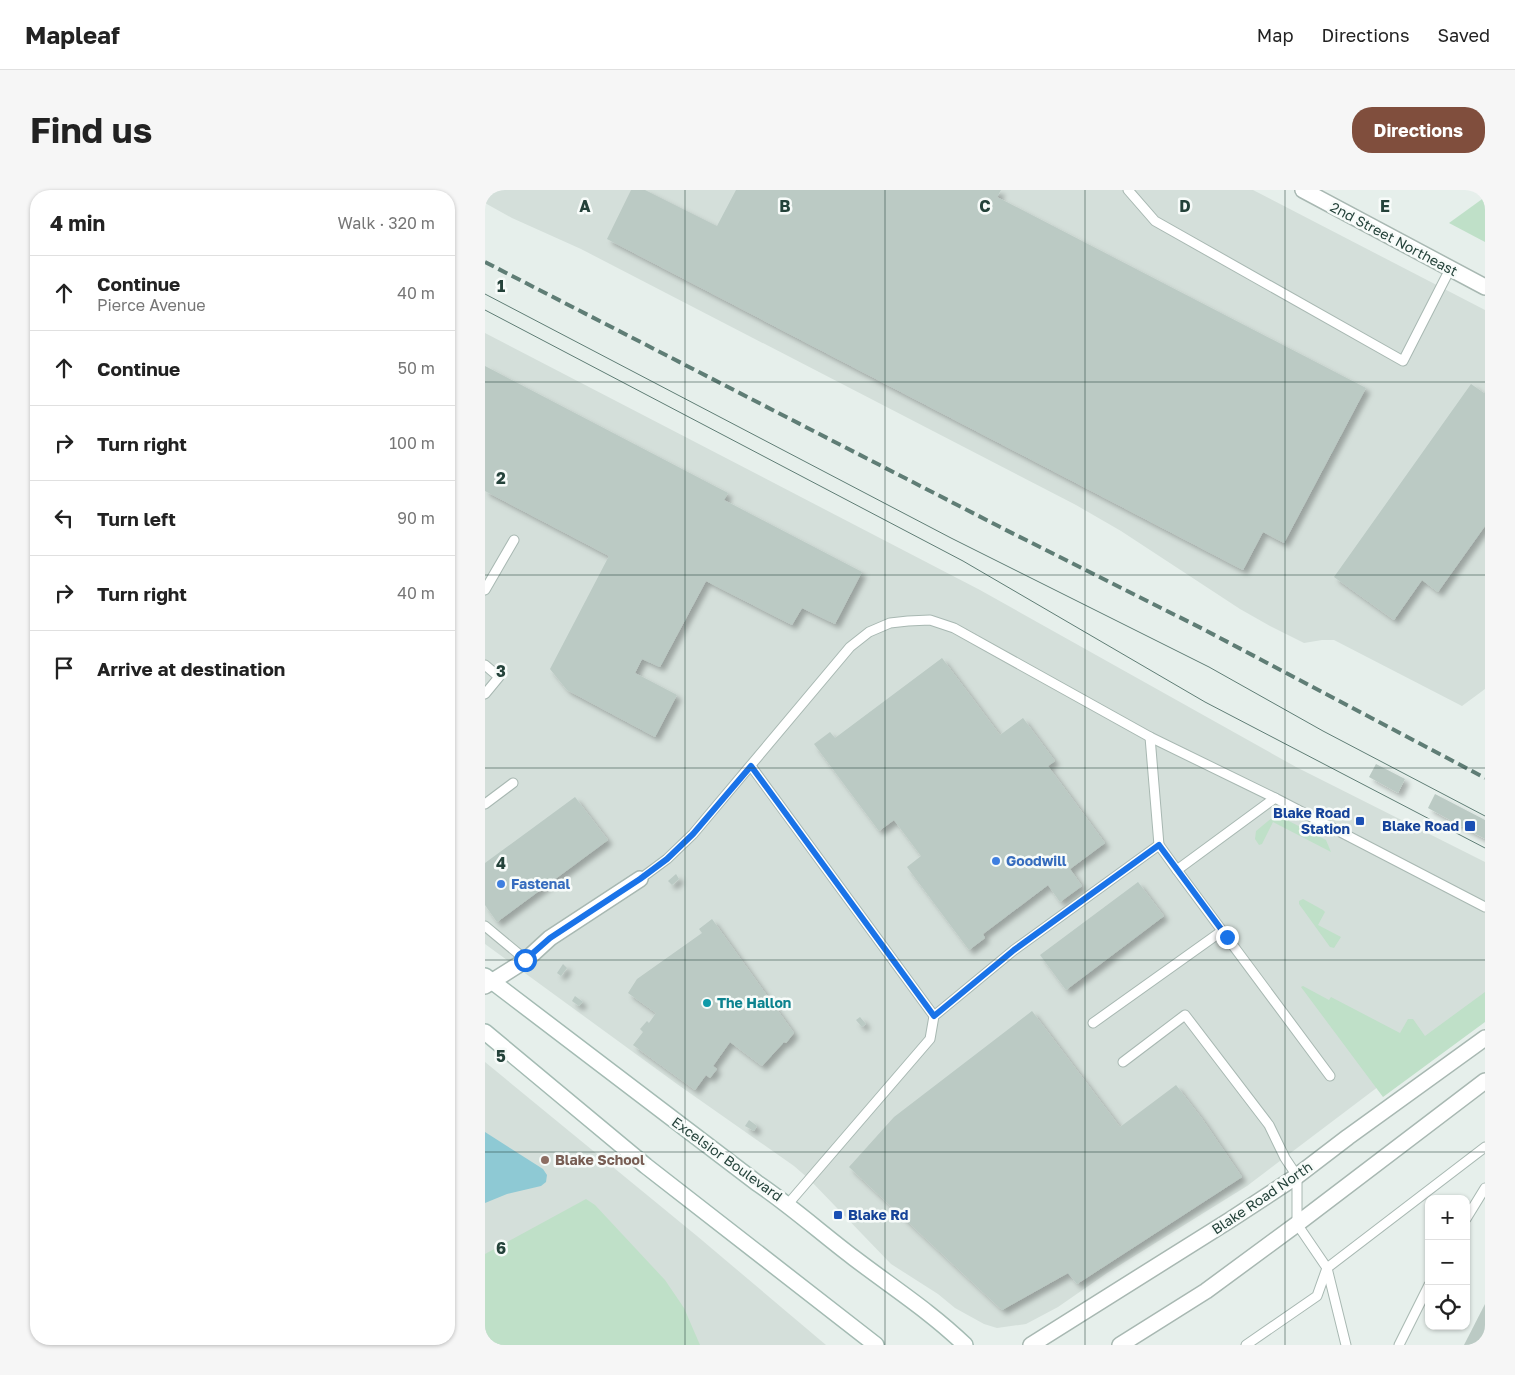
<!DOCTYPE html>
<html lang="en">
<head>
<meta charset="utf-8">
<style>
	body { margin:0; font-family:"Golos Text",sans-serif; background:#f6f6f6; color:#222 }
	.controls { position:absolute; right:15px; bottom:15px; display:grid; overflow:hidden; border-radius:10px; box-shadow:0 1px 4px #0004 }
	.controls button { width:45px; height:45px; display:grid; place-items:center; padding:0; border:0; border-bottom:1px solid #e0e0e0; background:#fff; color:#222; font:25px sans-serif }
	.stop { position:absolute; width:15px; height:15px; margin:-11px; border:4px solid #1a73e8; border-radius:50%; background:#fff }
	.stop.end { background:#1a73e8; border-color:#fff; box-shadow:0 1px 5px #0008 }
	.list { margin:0; padding:0; list-style:none }
	h2 { display:flex; justify-content:space-between; align-items:center; height:65px; margin:0; padding:0 20px; font-size:21px }
	h2 small { font-size:16px; font-weight:400; color:#767676 }
	.list li { display:grid; grid-template-columns:32px 1fr auto; gap:15px; align-items:center; box-sizing:border-box; height:75px; padding:0 20px; border-top:1px solid #e0e0e0 }
	.list b { display:block; font-size:19px; white-space:nowrap }
	.list p { margin:0; font-size:16px; white-space:nowrap; color:#767676 }
	.list em { font-size:16px; font-style:normal; color:#767676 }
	.icon { flex:none; width:28px; height:28px; fill:none; stroke:currentColor; stroke-width:2; stroke-linecap:round; stroke-linejoin:round }
	.map { position:relative; flex:none; width:1000px; height:1155px; overflow:hidden; border-radius:20px }
	header { display:flex; align-items:center; gap:30px; box-sizing:border-box; height:70px; padding:0 25px; background:#fff; border-bottom:1px solid #e0e0e0 }
	header strong { font-size:24px }
	nav { display:flex; gap:28px; margin-inline-start:auto; font-size:18px }
	.intro { display:flex; align-items:center; justify-content:space-between; box-sizing:border-box; height:120px; padding:0 30px }
	h1 { margin:0; font-size:35px }
	.button { padding:12px 22px; border-radius:20px; background:#804e3d; color:#fff; font-size:18px; font-weight:700 }
	main { display:flex; gap:30px; padding:0 30px }
	aside { flex:1; background:#fff; border-radius:20px; box-shadow:0 1px 4px #0004 }
	.map>svg:first-child { display:block }
</style>
</head>
<body>
<header>
<strong>Mapleaf</strong>
<nav><a>Map</a><a>Directions</a><a>Saved</a></nav>
</header>
<div class="intro"><h1>Find us</h1><a class="button">Directions</a></div>
<main>
<aside>
<h2>4 min<small>Walk · 320 m</small></h2>
<ul class="list">
<li><svg class="icon" aria-label="ahead" viewBox="0 0 24 24"><path d="M12 20V5M6 11l6-6 6 6"/></svg><div><b>Continue</b><p>Pierce Avenue</p></div><em>40 m</em></li>
<li><svg class="icon" aria-label="ahead" viewBox="0 0 24 24"><path d="M12 20V5M6 11l6-6 6 6"/></svg><div><b>Continue</b></div><em>50 m</em></li>
<li><svg class="icon" aria-label="right" viewBox="0 0 24 24"><path d="M7 20v-9h11M14 6l5 5-5 5"/></svg><div><b>Turn right</b></div><em>100 m</em></li>
<li><svg class="icon" aria-label="left" viewBox="0 0 24 24"><path d="M17 20v-9H6M10 6l-5 5 5 5"/></svg><div><b>Turn left</b></div><em>90 m</em></li>
<li><svg class="icon" aria-label="right" viewBox="0 0 24 24"><path d="M7 20v-9h11M14 6l5 5-5 5"/></svg><div><b>Turn right</b></div><em>40 m</em></li>
<li><svg class="icon" aria-label="arrive" viewBox="0 0 24 24"><path d="M6 21V4h12l-3 4 3 4H6"/></svg><div><b>Arrive at destination</b></div></li>
</ul>
</aside>
<div class="map">
<svg width="1000" height="1155" viewBox="0 0 1000 1155">
	<defs>
		<filter id="shadow"><feDropShadow dx="4.5" dy="4.5" stdDeviation="2.5" flood-color="#0004"/></filter>
	</defs>
	<rect width="100%" height="100%" fill="#e6efeb"/>
	<g fill="#d4dfda">
		<path d="M0,0H768L1000,120V499L977,516L849,450H837L819,453L785,436L755,419L636,341L591,315L96,59L27,28L0,13Z"/>
		<path d="M0,143L495,400L811,577L1000,672V816L762,996L622,1083L573,1117L541,1134L512,1138L499,1134L470,1118L453,1104L406,1074L324,989L309,976L192,894L0,754Z"/>
		<path d="M0,872L212,1046L341,1155H0Z"/>
	</g>
	<g fill="#bfe0c8">
		<path d="M1000,7V52L964,33Z"/>
		<path d="M789,626H794L841,650L846,662L788,632L777,654L774,655L770,649L771,641Z"/>
		<path d="M818,709L838,720L840,722L833,735L856,747L849,758L845,757L814,714V711Z"/>
		<path d="M818,796L844,810L846,807L915,843L923,829H928L940,846L1000,802V832L898,907L816,797Z"/>
		<path d="M101,1009L110,1015L180,1090L199,1118L215,1155H0V1064Z"/>
	</g>
	<path fill="#8ec9d4" d="M0,942L58,979L62,985L61,992L56,996L22,1004L0,1013Z"/>
	<g fill="#bbcac4" filter="url(#shadow)">
		<path d="M146,0H160L232,36L251,0H516L512,7L881,198L799,353L778,342L758,380L122,49Z"/>
		<path d="M0,176L243,303L239,310L377,382L350,434L317,418L307,435L221,391L175,477L157,469L150,483L192,505L170,547L82,500L65,479L124,366L0,301Z"/>
		<path d="M986,194L999,203L1000,202V336L953,402L937,390L909,430L849,387Z"/>
		<path d="M457,468L515,545L538,528L570,571L563,576L620,653L585,679L597,696L575,712L563,695L498,744L500,748L484,760L422,677L436,666L409,630L394,641L329,554L345,542L350,548Z"/>
		<path d="M891,574L920,589L913,603L884,587Z"/>
		<path d="M950,604L1000,630V649L943,618Z"/>
		<path d="M90,607L123,650L12,732L0,715V673Z"/>
		<path d="M191,684L194,689L187,695L183,691Z"/>
		<path d="M653,692L679,726L581,800L555,765Z"/>
		<path d="M227,729L309,843L301,853L299,852L277,876L245,852L228,876L232,879L225,888L221,885L210,900L148,855L158,842L155,839L162,831L164,833L171,823L143,803L152,789L217,743L214,739Z"/>
		<path d="M78,774L82,778L76,786L72,783Z"/>
		<path d="M90,806L98,812L94,816L87,811Z"/>
		<path d="M547,821L635,937L691,895L718,930L757,987L592,1094L583,1083L517,1120L364,977L409,927Z"/>
		<path d="M375,827L381,834L377,837L371,830Z"/>
		<path d="M264,930L272,936L269,941L260,936Z"/>
		<path d="M1000,1114V1155H979Z"/>
	</g>
	<g fill="none" stroke-linecap="round" stroke-linejoin="round">
		<defs>
			<g id="service">
				<path d="M643,0L670,31L918,171L965,79"/>
				<path d="M0,400L29,350"/>
				<path d="M0,475L14,487L0,504"/>
				<path d="M665,547L674,655"/>
				<path d="M266,576L449,826"/>
				<path d="M790,608L692,680L845,886"/>
				<path d="M0,614L28,593"/>
				<path d="M155,689L182,669L208,644L365,457L384,442L405,433L423,431L445,430L469,438L665,547L790,608L1000,717"/>
				<path d="M0,736L41,770"/>
				<path d="M608,833L737,741"/>
				<path d="M638,872L700,825L784,935L800,968L812,986V1034L842,1078L861,1155"/>
				<path d="M303,1014L445,849L449,826L529,760L674,655L692,680"/>
				<path d="M981,1029L1000,998"/>
				<path d="M761,1155L832,1106L842,1078L1000,957"/>
				<path d="M914,1155L944,1095"/>
			</g>
			<path id="minor" d="M0,796L41,770L65,748L155,689"/>
			<g id="tertiary">
				<path d="M818,0L1000,97"/>
				<path d="M546,1155L745,1030L812,986L863,947L1000,848"/>
				<path d="M635,1155L721,1101L812,1034L1000,891"/>
			</g>
			<g id="secondary">
				<path d="M0,786L272,993C306,1016 336,1043 369,1068C407,1097 446,1122 480,1155"/>
				<path d="M0,842L161,976L391,1155"/>
			</g>
		</defs>
		<use href="#service" stroke="#a8b8b2" stroke-width="11"/>
		<use href="#minor" stroke="#a8b8b2" stroke-width="18"/>
		<use href="#tertiary" stroke="#a8b8b2" stroke-width="18"/>
		<use href="#secondary" stroke="#a4bbb3" stroke-width="18"/>
		<use href="#service" stroke="#fff" stroke-width="9"/>
		<use href="#minor" stroke="#fff" stroke-width="15"/>
		<use href="#tertiary" stroke="#fff" stroke-width="15"/>
		<use href="#secondary" stroke="#fff" stroke-width="15"/>
		<g stroke="#5f7d75" stroke-width="1">
			<path d="M0,104L466,348L724,477L838,541L1000,626"/>
			<path d="M0,120L478,371L720,512L1000,658"/>
		</g>
		<path stroke="#5f7d75" stroke-width="4" stroke-dasharray="10 5" stroke-linecap="butt" d="M0,72L519,339L718,439L1000,588"/>
	</g>
	<g fill="none" stroke-linecap="round" stroke-linejoin="round">
		<path stroke="#1a73e8" stroke-width="6" d="M40,770L65,748L155,689L182,669L208,644L266,576L449,826L529,760L674,655L742,747"/>
	</g>
	<path fill="none" stroke="#24423a" stroke-width="1" stroke-opacity="0.55" d="M200,0V1155M400,0V1155M600,0V1155M800,0V1155M0,192H1000M0,385H1000M0,578H1000M0,770H1000M0,962H1000"/>
	<g fill="#1a4fb4" stroke="#f7fbf9" stroke-width="2">
		<rect x="870" y="626" width="10" height="10" rx="2.5"/>
		<rect x="979" y="630" width="12" height="12" rx="2.5"/>
		<rect x="348" y="1020" width="10" height="10" rx="2.5"/>
	</g>
	<g fill="#3f7fe0" stroke="#f7fbf9" stroke-width="2">
		<circle cx="511" cy="671" r="5"/>
		<circle cx="16" cy="694" r="5"/>
	</g>
	<circle fill="#0f9aa8" stroke="#f7fbf9" stroke-width="2" cx="222" cy="813" r="5"/>
	<circle fill="#8d6e63" stroke="#f7fbf9" stroke-width="2" cx="60" cy="970" r="5"/>
	<g text-anchor="middle" stroke-width="5" stroke-linejoin="round" paint-order="stroke">
		<g font-size="14" fill="#24423a" stroke="#f7fbf9">
			<text transform="translate(909 49) rotate(28)" y="5">2nd Street Northeast</text>
			<text transform="translate(242 969) rotate(36)" y="5">Excelsior Boulevard</text>
			<text transform="translate(777 1008) rotate(-34)" y="5">Blake Road North</text>
		</g>
		<g font-size="14" font-weight="bold" fill="#164399" stroke="#f7fbf9" text-anchor="end">
			<text x="865" y="628">Blake Road<tspan x="865" dy="16">Station</tspan></text>
			<text x="974" y="641">Blake Road</text>
			<text x="363" y="1030" text-anchor="start">Blake Rd</text>
		</g>
		<g font-size="14" font-weight="bold" fill="#366cbe" stroke="#f7fbf9" text-anchor="start">
			<text x="521" y="676">Goodwill</text>
			<text x="26" y="699">Fastenal</text>
		</g>
		<g font-size="14" font-weight="bold" fill="#0d838f" stroke="#f7fbf9" text-anchor="start">
			<text x="232" y="818">The Hallon</text>
		</g>
		<g font-size="14" font-weight="bold" fill="#785e54" stroke="#f7fbf9" text-anchor="start">
			<text x="70" y="975">Blake School</text>
		</g>
	</g>
	<g font-size="16" text-anchor="middle" font-weight="bold" fill="#24423a" stroke="#f7fbf9" stroke-width="5" stroke-linejoin="round" paint-order="stroke">
		<text x="100" y="22">A</text>
		<text x="300" y="22">B</text>
		<text x="500" y="22">C</text>
		<text x="700" y="22">D</text>
		<text x="900" y="22">E</text>
		<text x="16" y="102">1</text>
		<text x="16" y="294">2</text>
		<text x="16" y="487">3</text>
		<text x="16" y="679">4</text>
		<text x="16" y="872">5</text>
		<text x="16" y="1064">6</text>
	</g>
</svg>
<div class="controls">
<button>+</button>
<button>−</button>
<button><svg class="icon" aria-label="locate" viewBox="0 0 24 24"><circle cx="12" cy="12" r="6"/><path d="M12 2v4M12 18v4M2 12h4M18 12h4"/></svg></button>
</div>
<div class="stop" style="left:40px;top:770px"></div>
<div class="stop end" style="left:742px;top:747px"></div>
</div>
</main>
</body>
</html>
